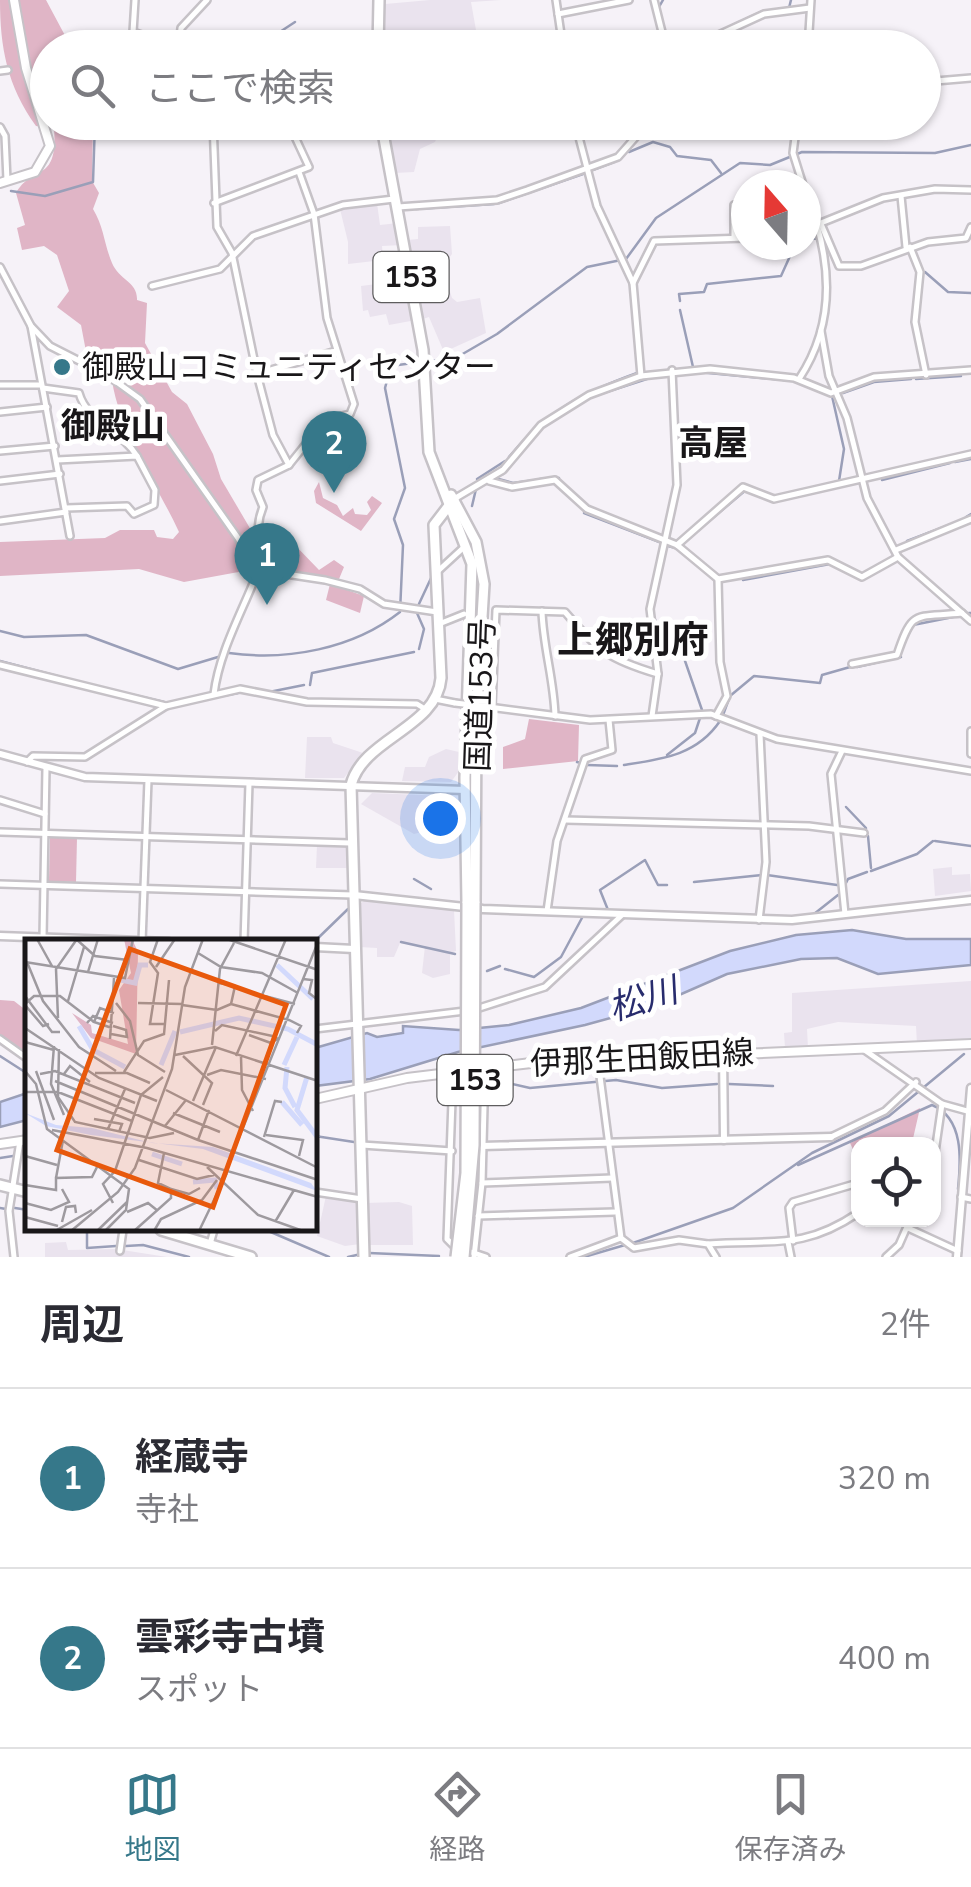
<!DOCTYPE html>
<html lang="ja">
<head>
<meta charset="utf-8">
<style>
	body { margin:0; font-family:"Nunito Sans","Noto Sans JP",sans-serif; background:#f7f7f7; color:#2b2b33 }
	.controls { position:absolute; right:30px; bottom:30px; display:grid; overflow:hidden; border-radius:20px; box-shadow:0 2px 8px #0004 }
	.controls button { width:90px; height:90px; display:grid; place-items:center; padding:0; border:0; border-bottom:2px solid #e1e1e2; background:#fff; color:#2b2b33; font:50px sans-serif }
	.compass { position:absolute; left:731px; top:170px; width:90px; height:90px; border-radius:50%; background:#fff; box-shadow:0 2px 8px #0004; rotate:340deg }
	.you { position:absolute; left:440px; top:818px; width:35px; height:35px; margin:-25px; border:8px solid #fff; border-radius:50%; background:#1a73e8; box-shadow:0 0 0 15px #1a73e833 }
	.badge { display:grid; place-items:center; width:65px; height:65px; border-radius:50%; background:#36788a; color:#fff; font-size:32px; font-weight:700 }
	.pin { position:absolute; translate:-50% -82px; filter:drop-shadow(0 2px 5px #0008) }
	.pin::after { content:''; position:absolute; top:52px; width:35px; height:30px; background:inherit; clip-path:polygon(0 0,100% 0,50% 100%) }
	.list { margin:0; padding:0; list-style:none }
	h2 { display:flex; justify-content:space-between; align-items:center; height:130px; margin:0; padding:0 40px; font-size:42px }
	h2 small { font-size:32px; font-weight:400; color:#7c7c81 }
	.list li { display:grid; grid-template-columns:65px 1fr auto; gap:30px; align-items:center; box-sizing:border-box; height:180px; padding:0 40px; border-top:2px solid #e1e1e2 }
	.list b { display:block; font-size:38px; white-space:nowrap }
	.list p { margin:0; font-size:32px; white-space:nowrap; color:#7c7c81 }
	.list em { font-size:32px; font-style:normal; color:#7c7c81 }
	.icon { flex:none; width:55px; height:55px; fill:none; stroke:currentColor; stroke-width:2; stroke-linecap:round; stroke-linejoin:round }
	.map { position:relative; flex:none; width:971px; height:1257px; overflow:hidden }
	.search { position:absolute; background:#fff; box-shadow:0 2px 8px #0004; left:30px; right:30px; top:30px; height:110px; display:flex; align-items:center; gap:25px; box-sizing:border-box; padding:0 35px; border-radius:55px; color:#7c7c81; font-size:38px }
	.sheet { height:490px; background:#fff }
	nav { display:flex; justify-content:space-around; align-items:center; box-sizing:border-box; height:140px; border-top:2px solid #e1e1e2; background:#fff; font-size:28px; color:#7c7c81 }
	nav a { display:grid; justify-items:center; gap:5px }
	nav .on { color:#36788a }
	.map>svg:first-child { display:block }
</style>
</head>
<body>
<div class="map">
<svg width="971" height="1257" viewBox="0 0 971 1257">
	<rect width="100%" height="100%" fill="#f6f2f8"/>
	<g fill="#eae3ee">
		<path d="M430,0H501L471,2L479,47H424L383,33L385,4Z"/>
		<path d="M393,123H443L435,142L420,149L414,172L395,173L389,142Z"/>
		<path d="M377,203L380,225L398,223L402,245L382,246L383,260L348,264V242L340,209Z"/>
		<path d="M450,226L452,254L442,267L452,298L457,302L480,298L486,333L444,352L429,317L423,319L415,277L431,271L429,264L414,268L408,240L418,239V227Z"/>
		<path d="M408,280L416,320L389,325L386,314L370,317L368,310L363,311L361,286Z"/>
		<path d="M307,737H331L333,743L363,753L344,778H305Z"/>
		<path d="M446,749L459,752V771L451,782L402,781L405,767H425L429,757Z"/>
		<path d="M372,793L446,796L453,803L437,828L414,834L361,804Z"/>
		<path d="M317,845H346L349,868H316Z"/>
		<path d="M952,867V875L970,874L971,891L935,896L933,869Z"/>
		<path d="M364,901L454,910L456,951L450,953V974L433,978L422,973L425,946L400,943L394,957H377V948L359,947L357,906Z"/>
		<path d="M971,981V1038L917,1045L916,1026L838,1022L807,1029L808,1048H785L784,1033L792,1032V993Z"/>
		<path d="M326,1196L359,1201L360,1244L345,1246L317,1236Z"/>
		<path d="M399,1202L412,1206L413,1245H367L365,1203Z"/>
		<path d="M66,1242L68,1250L116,1249L167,1257H45V1243Z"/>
	</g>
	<g fill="#e0b5c6">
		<path d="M0,0H46L69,43L71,47L48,48V122L93,123L92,181L99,193L93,209C104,227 104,244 112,263C119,280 138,282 137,300L147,303L145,343L172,392L187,404L213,454L221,479L251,530L254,559L244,571L184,582L139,569L0,576V542L105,538L120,530H154L157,537L173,539L179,532C156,482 115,426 111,371L88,362L81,325L57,307L69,291L57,255L44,246L22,250L17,228L25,225L16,193C34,163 58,184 54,128L36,126C7,86 0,47 0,0Z"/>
		<path d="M319,482L323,498L337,505L343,516L353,508L355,514L367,515L371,510L367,502L372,496L382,503L361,531L316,503L314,491Z"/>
		<path d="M290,540L319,570L334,560L344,567L339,579L272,570L268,553Z"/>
		<path d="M330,584L364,596L360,613L326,600Z"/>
		<path d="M529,719L579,725L578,761L503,769V747L525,739Z"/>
		<path d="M50,837L77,838L76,882L49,881Z"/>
		<path d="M0,1000L14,1001L27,1011V1056L0,1036Z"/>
		<path d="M920,1108L912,1143L858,1144V1160L850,1143Z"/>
	</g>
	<g fill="#d2d9fc" stroke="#9a9fb8" stroke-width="2.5">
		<path d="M852,930L906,939H971V965L878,974L837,958L801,959L727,974L654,1006L585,1025L458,1052L370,1079L315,1086V1048L367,1033L377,1037L403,1033V1026L459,1030L509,1025L581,1008L730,951L796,935Z"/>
		<path d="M27,1093V1120L0,1127V1102Z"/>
	</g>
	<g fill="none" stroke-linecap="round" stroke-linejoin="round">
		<g stroke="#9a9fb8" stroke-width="2.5">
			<path d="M659,7L663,0"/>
			<path d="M789,8L791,0"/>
			<path d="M733,25L763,11"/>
			<path d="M129,48L130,46"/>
			<path d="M199,48L260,45L295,22"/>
			<path d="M678,48L723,30"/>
			<path d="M629,152L653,142L670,147L677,156L711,160L721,173"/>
			<path d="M590,171L614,162"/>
			<path d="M11,191L45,196L93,182L95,122"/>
			<path d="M499,203L583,174"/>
			<path d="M416,209L494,204"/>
			<path d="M806,238L819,239"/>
			<path d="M841,263H861"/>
			<path d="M925,272L948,292L971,293"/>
			<path d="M680,301L679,294L704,292L707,284L781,276L795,245"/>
			<path d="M680,310L693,367"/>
			<path d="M430,361L454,359L497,334L587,267L626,259L656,218L740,163L770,165L802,152L935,153L971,145"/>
			<path d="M698,372L795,381"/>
			<path d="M669,375L670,385"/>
			<path d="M916,379L961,376"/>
			<path d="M802,384L834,395"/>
			<path d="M843,393L874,382L911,379"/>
			<path d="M539,430L591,397L653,377"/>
			<path d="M509,457C546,411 582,393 637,373"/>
			<path d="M955,462L971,459"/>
			<path d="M503,474L528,444"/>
			<path d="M495,478L513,483L536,480"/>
			<path d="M477,479L505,461"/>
			<path d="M540,479L559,478"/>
			<path d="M882,480L950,463"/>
			<path d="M817,487L839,481L844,449L832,396"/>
			<path d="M472,506L476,489"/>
			<path d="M584,513L662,543"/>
			<path d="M966,517L971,514"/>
			<path d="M907,541L957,522"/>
			<path d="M682,544L747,489"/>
			<path d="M668,546L676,548"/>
			<path d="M743,580L830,564"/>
			<path d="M649,603L660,553"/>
			<path d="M418,606L432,576"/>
			<path d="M417,613L424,629L419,649"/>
			<path d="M969,613H971"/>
			<path d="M653,615L660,631L684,658L702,710"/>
			<path d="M913,625L958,616"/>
			<path d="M0,631L24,637L86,635L178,669L218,657"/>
			<path d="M229,653C287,661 353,649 400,612L403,545L394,519L405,488L385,388L391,366L420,362"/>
			<path d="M0,661L61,677"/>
			<path d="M857,667L901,657"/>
			<path d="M310,685L312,673L414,652"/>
			<path d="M108,689L164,702"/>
			<path d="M269,692L304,685"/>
			<path d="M207,699L238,693"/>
			<path d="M723,715L730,696L754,676L820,683L822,675L850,667"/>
			<path d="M667,755L695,733L700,718"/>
			<path d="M577,762L581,763"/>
			<path d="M587,765L617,766"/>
			<path d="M624,765C663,759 697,755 720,721"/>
			<path d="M846,807L866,828"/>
			<path d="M440,825L451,806"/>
			<path d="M868,836L871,868"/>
			<path d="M935,841L971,846"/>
			<path d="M871,871L917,854L933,841"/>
			<path d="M767,875L837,885"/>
			<path d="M414,879L431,889"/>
			<path d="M694,882L762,875"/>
			<path d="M845,885L848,879L867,872"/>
			<path d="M608,910L600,890L645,860L658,885H667"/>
			<path d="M814,914L838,895"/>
			<path d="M314,942L348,909"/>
			<path d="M401,942L455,954"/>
			<path d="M505,969L534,977L561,957L583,916"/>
			<path d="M487,971L500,966"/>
			<path d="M0,1056L28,1074"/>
			<path d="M491,1079L530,1088L616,1080L662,1088L717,1084"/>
			<path d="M729,1084L773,1086"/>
			<path d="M315,1136L354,1142"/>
			<path d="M22,1153L28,1151"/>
			<path d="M0,1158L13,1156"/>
			<path d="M798,1165L932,1105C964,1118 961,1160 958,1189"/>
			<path d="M0,1208L6,1209"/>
			<path d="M15,1208L28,1210"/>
			<path d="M87,1230V1248L116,1246"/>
			<path d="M266,1230L329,1257"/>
			<path d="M633,1243L733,1208L812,1153L889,1116L964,1054"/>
			<path d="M126,1246L143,1245L189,1257"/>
			<path d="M369,1253L439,1256"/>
			<path d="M348,1257L361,1254"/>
			<path d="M584,1257L625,1245"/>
		</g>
		<defs>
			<g id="minor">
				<path d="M135,0L133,32L180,48"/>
				<path d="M556,0L563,48"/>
				<path d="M654,0L666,48"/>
				<path d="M558,14L629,0"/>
				<path d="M179,46L181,28L207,0"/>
				<path d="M332,48L343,42L377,47"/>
				<path d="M690,48L764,14L810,8"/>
				<path d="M808,48L811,0"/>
				<path d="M0,71L8,70"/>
				<path d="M924,82L971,78"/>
				<path d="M213,122L217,227L232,253L257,374L336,351"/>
				<path d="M575,122L597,206L633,283L641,376"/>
				<path d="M660,122L694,128"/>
				<path d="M797,122L793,153L803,185"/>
				<path d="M0,127L5,136L7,180"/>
				<path d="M901,196L906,247"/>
				<path d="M214,203L309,167L288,122"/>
				<path d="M398,207L497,200L527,190L618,157L649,122"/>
				<path d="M821,224L839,266H861L928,242L966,238L971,227"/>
				<path d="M806,229L883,198L935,189L971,190"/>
				<path d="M734,238V205H746"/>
				<path d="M910,247L920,272L915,322L926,375"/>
				<path d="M0,267L31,326L50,346L107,375L140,399L238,538L253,569L325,580L360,589L384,604L437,612"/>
				<path d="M633,283L654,241L746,238"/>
				<path d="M152,286L220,269L253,236L343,205L394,199"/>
				<path d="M31,326L70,536"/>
				<path d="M821,331L829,376L847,418L867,498L898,557L971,621"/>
				<path d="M257,374L273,435L289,465"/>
				<path d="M799,379C838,320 831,256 806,193"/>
				<path d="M0,385H40"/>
				<path d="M43,388L79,393C87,422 122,431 137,456"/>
				<path d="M0,412L47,407"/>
				<path d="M0,451L55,446"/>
				<path d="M57,460L137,456L155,490L154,505L134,514L127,506L66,508"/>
				<path d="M0,481L60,474"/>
				<path d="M489,481L512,487L555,480L587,509L677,545L718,579L828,560L862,577L898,557"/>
				<path d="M454,499L503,470L541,425L589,395L641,376L710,369L794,378L831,393L874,377L971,370"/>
				<path d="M0,521L66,512"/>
				<path d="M677,545L743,487L774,499L971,454"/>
				<path d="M896,550L971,519"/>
				<path d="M438,571L463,548"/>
				<path d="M542,611C543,647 554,679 555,716"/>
				<path d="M439,624L464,614"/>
				<path d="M852,664L897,655C913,608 914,618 962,613"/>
				<path d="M0,665L166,706"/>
				<path d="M214,694C219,653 241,614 256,576C264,553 252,533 263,507L256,490L258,480L289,465L325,420L350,414L354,404L327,318L314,214L299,172"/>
				<path d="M435,699L455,703"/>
				<path d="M489,707L590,720L711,714L777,739L971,771"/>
				<path d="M492,707L496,610L565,612C598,650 607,659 658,674"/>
				<path d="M652,716L658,674L650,609L677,485L672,370"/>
				<path d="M716,716L727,696L720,662L718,579"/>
				<path d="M971,731V754"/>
				<path d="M842,751L831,774L845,914"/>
				<path d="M27,762L33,756L85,757L166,706L240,689L307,702L417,704L425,709"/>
				<path d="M0,800L45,814"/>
				<path d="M565,820L809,826L864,833"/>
				<path d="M0,832L350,843"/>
				<path d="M0,884L353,895"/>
				<path d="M547,911L557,841L585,759L612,750L609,720"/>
				<path d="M759,920L766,862L760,734"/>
				<path d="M43,938L46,768"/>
				<path d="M142,942L148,780"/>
				<path d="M244,942L249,783"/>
				<path d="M476,1009L545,987L622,915"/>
				<path d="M315,1029L465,1011"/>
				<path d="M0,1039L28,1059"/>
				<path d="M863,1049L942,1104L971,1112"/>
				<path d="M598,1061L621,1238L634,1248L679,1240L708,1244L716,1257"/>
				<path d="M453,1073L447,1239L455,1247"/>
				<path d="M831,1137L885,1111L916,1082"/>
				<path d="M362,1145L452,1151"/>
				<path d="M934,1159L942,1104"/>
				<path d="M482,1183L612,1178"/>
				<path d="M315,1192L362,1199"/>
				<path d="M961,1197L971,1199"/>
				<path d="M478,1216L615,1212"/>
				<path d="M908,1228L958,1251"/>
				<path d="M793,1241L789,1208L793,1202L858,1183"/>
				<path d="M788,1242L791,1257"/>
				<path d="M210,1244L214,1230"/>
				<path d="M708,1244C770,1239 802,1251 858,1213"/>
				<path d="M465,1250L486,1257"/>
				<path d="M120,1251L123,1230"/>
				<path d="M14,1257L9,1211L20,1141"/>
				<path d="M474,1257L482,1183L485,1068"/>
				<path d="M570,1257L621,1238"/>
				<path d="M886,1257L899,1245L910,1220"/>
			</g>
			<g id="tertiary">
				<path d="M0,754L85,777L465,790"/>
				<path d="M354,895L483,909L792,920L971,900"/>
				<path d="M0,936L169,942"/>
				<path d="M315,947L354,949"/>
				<path d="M723,1053L724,1140"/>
				<path d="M482,1146L831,1137"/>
				<path d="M957,1257L971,1088"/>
			</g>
			<path id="secondary" d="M0,183L35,172L50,146L26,68L14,0"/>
			<g id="primary">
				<path d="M315,1099L407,1078L531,1063L971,1044"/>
				<path d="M0,1144L28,1140"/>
			</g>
			<g id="trunk">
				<path d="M378,48L379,0"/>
				<path d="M381,122L423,350L429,452L472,564L465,778L467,903"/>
				<path d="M451,495L476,542L484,584L476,717L475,903"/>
				<path d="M0,1185L28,1192"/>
				<path d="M161,1230L251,1257"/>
				<path d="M364,1257L351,785C363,738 437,728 441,678L434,525L454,499"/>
			</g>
		</defs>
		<use href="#minor" stroke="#c6c2c7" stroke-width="10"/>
		<use href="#tertiary" stroke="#c6c2c7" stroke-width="11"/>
		<use href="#secondary" stroke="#c6c2c7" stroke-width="12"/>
		<use href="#primary" stroke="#c6c2c7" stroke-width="12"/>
		<use href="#trunk" stroke="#c6c2c7" stroke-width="14"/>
		<use href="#minor" stroke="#fff" stroke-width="5"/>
		<use href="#tertiary" stroke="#fff" stroke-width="6"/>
		<use href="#secondary" stroke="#fff" stroke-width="8"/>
		<use href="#primary" stroke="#fff" stroke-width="8"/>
		<use href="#trunk" stroke="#fff" stroke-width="9"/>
		<defs>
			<path id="minor-bridge" d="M455,703L489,707"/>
			<g id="trunk-bridge">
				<path d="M456,1257L466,1173L467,903"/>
				<path d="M464,1257L474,1145L475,903"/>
			</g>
		</defs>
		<use href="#minor-bridge" stroke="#c6c2c7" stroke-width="10" stroke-linecap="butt"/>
		<use href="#trunk-bridge" stroke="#c6c2c7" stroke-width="14" stroke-linecap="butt"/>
		<use href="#minor-bridge" stroke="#fff" stroke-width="5"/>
		<use href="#trunk-bridge" stroke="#fff" stroke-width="9"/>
	</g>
	<circle fill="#36788a" stroke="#fff" stroke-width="4" cx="62" cy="367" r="10"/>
	<g text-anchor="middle" stroke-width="10" stroke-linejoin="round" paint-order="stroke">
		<g fill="#fff" stroke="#5e5d5e" stroke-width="2.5">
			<rect x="373.5" y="252" width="75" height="50" rx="8"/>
			<rect x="437.5" y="1055" width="75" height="50" rx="8"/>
		</g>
		<g font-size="30" font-weight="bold" fill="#191719">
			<text x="411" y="287">153</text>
			<text x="475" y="1090">153</text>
		</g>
		<g font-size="32" fill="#191719" stroke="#fff" text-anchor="start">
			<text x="82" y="378">御殿山コミュニティセンター</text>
		</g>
		<g font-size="32" fill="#191719" stroke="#fff">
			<text transform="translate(480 695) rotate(-88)" y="11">国道153号</text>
			<text transform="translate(642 1058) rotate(-3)" y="11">伊那生田飯田線</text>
		</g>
		<g font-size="35" font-weight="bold" fill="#191719" stroke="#fff">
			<text x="113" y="438">御殿山</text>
			<text x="713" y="455">高屋</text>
		</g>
		<g font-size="35" font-style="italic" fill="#282c6d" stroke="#fff">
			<text transform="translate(643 999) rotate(-17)" y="12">松川</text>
		</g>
		<g font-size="38" font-weight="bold" fill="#191719" stroke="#fff">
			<text x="633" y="653">上郷別府</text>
		</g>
	</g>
	<g transform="translate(25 939)">
		<rect width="292" height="292" fill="#f6f2f8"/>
		<path d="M99,0H107L113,13L111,115L66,99L47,74L66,86L67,94L103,105L94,51L106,34Z" fill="#e0b5c6"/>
		<path d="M0,174L31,186L67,189L127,204L188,208L286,244L292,252L178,210L66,196L21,187Z" fill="#d2d9fc"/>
		<path fill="none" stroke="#d2d9fc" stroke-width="5" d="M252,26L288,60M96,41L110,44L115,26H123M54,87L68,111L100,128M155,93L214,79L263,90L293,106M136,126L150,92M259,126L272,98M262,128L260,149L270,168M282,138L272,171L293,199M257,163L277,186M127,215L157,225M168,243L190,241L192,250"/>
		<path fill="none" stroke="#9e9a9f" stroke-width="2.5" d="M12,0L27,27M51,0L70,17L103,21M133,0L125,23L133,34L125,85H139M202,0L293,31M173,14L196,28L237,34L273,54M0,23L100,39L108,0M2,23L18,62L54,108L91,132M131,28L150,0M63,33L73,0M278,40L287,41L284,54L293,61M236,56L270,65M0,57L27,93H35M43,62L59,8M91,64L105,82L113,116L140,133M113,64L157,65M0,65L9,57H35L69,83M206,65L264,81L276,87L272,94M0,66L18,87L24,85M157,66L192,71L206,65L210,47L194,44M33,79L31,30L52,0M62,84L68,77L88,84M0,89L74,139L132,162M87,89L69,83L75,69L89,74M190,92L197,86L252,98M86,95L102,98L101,91L88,87M224,96L246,104L255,98M85,100L89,39M0,103L29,111M187,106L195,30L209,4M29,107L26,145L39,176M34,110L33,158L50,183L125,199L149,194M150,116L190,108L293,142M158,117L187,144L178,166M211,117L261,0M216,118L217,151L228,172M0,132L11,145L22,190L104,250L101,271L80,292M11,132L29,181M99,133L119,102L139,95L144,41M70,134H102L125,144M15,135L30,132L110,164M39,135L45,127L65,143M182,136L196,131L241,140M30,142L173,201L293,241M141,151L293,229M0,153H33L107,182M168,162L191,108M148,174L195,193M69,180L97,185L94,193M140,187L161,161M83,190L100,150M27,191L122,209L293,258M241,196L278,201L274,217M239,198L250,162L257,163M173,201L184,171M209,211L293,3M0,217L32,226M114,221L172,240L189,236M182,228L233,276L278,292M31,239L38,201M0,246L31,251V239L67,238L73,226M146,250L164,255L175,249M0,264L26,271L44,263L37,250M88,264L78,245L90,232L116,156L138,138M102,273L123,264L133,272M0,278L33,287M37,283L41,268L50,267L51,274M250,283L269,251M30,292L67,271M46,292L93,253L110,229L147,130L160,48L178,0M72,292L102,263M109,292L146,259V250L133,244L139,214M129,292L136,280L177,261L192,241M174,292L202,234"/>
		<path fill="#e8590c" fill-opacity="0.15" stroke="#e8590c" stroke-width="5" d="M105,10L261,66L188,268L32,211Z"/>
		<rect width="292" height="292" fill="none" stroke="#191719" stroke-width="5"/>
	</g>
</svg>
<div class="controls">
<button><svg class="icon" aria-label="locate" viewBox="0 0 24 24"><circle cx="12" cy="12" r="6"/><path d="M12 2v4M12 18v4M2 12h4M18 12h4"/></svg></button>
</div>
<svg class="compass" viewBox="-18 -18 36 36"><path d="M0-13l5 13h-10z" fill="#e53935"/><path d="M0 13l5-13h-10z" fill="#7c7c81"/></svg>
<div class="you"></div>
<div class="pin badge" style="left:267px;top:605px">1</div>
<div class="pin badge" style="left:334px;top:493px">2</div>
<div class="search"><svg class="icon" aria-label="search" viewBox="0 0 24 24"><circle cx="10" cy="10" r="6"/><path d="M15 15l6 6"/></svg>ここで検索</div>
</div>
<section class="sheet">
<h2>周辺<small>2件</small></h2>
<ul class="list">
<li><span class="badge">1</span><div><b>経蔵寺</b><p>寺社</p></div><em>320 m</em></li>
<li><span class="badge">2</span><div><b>雲彩寺古墳</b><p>スポット</p></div><em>400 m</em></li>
</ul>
</section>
<nav>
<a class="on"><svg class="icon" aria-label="map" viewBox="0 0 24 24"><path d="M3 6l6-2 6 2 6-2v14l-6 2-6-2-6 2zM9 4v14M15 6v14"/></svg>地図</a>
<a><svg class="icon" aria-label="directions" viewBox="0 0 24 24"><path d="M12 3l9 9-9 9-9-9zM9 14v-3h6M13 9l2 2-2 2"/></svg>経路</a>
<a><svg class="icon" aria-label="saved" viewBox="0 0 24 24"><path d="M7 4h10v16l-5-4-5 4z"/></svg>保存済み</a>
</nav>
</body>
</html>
